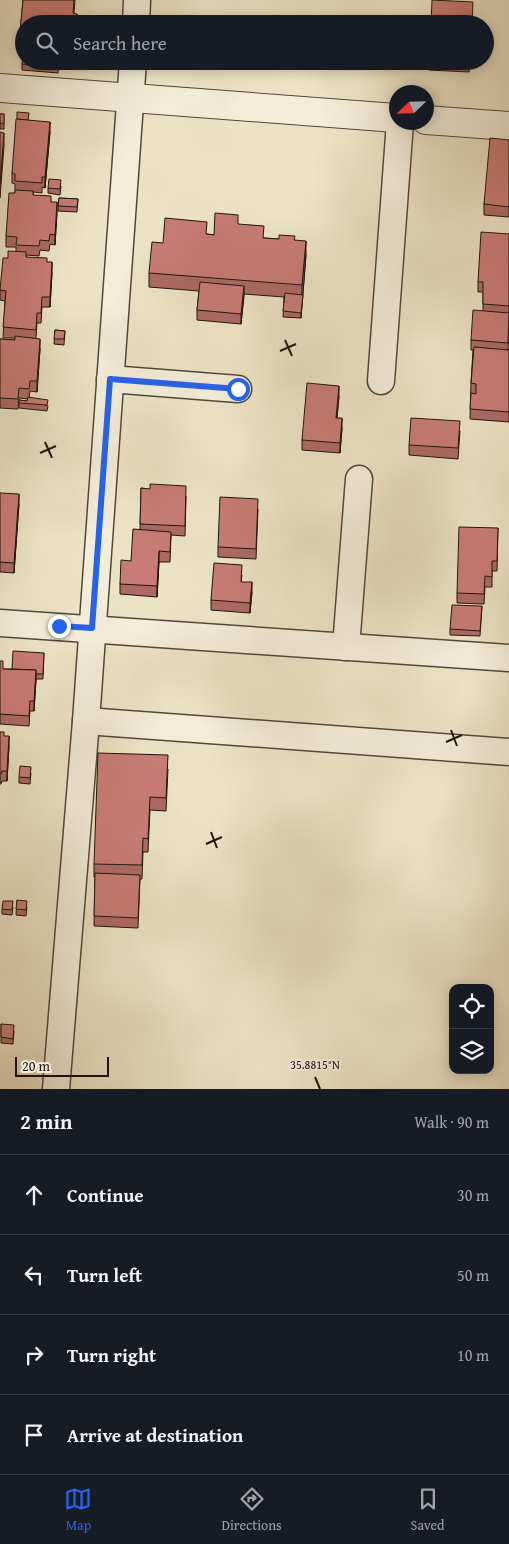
<!DOCTYPE html>
<html lang="en">
<head>
<meta charset="utf-8">
<style>
	body { margin:0; font-family:"Gentium Book Plus",serif; background:#20242c; color:#f1f3f6 }
	.controls { position:absolute; right:15px; bottom:15px; display:grid; overflow:hidden; border-radius:10px; box-shadow:0 2px 12px #0003 }
	.controls button { width:45px; height:45px; display:grid; place-items:center; padding:0; border:0; border-bottom:1px solid #363941; background:#171b24; color:#f1f3f6; font:25px sans-serif }
	.compass { position:absolute; left:389px; top:85px; width:45px; height:45px; border-radius:50%; background:#171b24; box-shadow:0 2px 12px #0003; rotate:247deg }
	.scale { position:absolute; left:15px; bottom:12px; width:94px; box-sizing:border-box; padding-left:5px; border:2px solid #1e140b; border-top:0; font-size:14px; line-height:18px; white-space:nowrap; color:#1e140b; -webkit-text-stroke:4px #f3edda; paint-order:stroke }
	.stop { position:absolute; width:15px; height:15px; margin:-11px; border:4px solid #2563eb; border-radius:50%; background:#fff }
	.stop.end { background:#2563eb; border-color:#fff; box-shadow:0 1px 5px #0008 }
	.list { margin:0; padding:0; list-style:none }
	h2 { display:flex; justify-content:space-between; align-items:center; height:65px; margin:0; padding:0 20px; font-size:21px }
	h2 small { font-size:16px; font-weight:400; color:#9ea1a6 }
	.list li { display:grid; grid-template-columns:32px 1fr auto; gap:15px; align-items:center; box-sizing:border-box; height:80px; padding:0 20px; border-top:1px solid #363941 }
	.list b { display:block; font-size:19px; white-space:nowrap }
	.list em { font-size:16px; font-style:normal; color:#9ea1a6 }
	.icon { flex:none; width:28px; height:28px; fill:none; stroke:currentColor; stroke-width:2; stroke-linecap:round; stroke-linejoin:round }
	.map { position:relative; flex:none; width:509px; height:1089px; overflow:hidden }
	.search { position:absolute; background:#171b24; box-shadow:0 2px 12px #0003; left:15px; right:15px; top:15px; height:55px; display:flex; align-items:center; gap:12px; box-sizing:border-box; padding:0 18px; border-radius:28px; color:#9ea1a6; font-size:19px }
	.sheet { height:385px; background:#171b24 }
	nav { display:flex; justify-content:space-around; align-items:center; box-sizing:border-box; height:70px; border-top:1px solid #363941; background:#171b24; font-size:14px; color:#9ea1a6 }
	nav a { display:grid; justify-items:center; gap:2px }
	nav .on { color:#2563eb }
	.map>svg:first-child { display:block }
</style>
</head>
<body>
<div class="map">
<svg width="509" height="1089" viewBox="0 0 509 1089">
	<rect width="100%" height="100%" fill="#ece3c6"/>
	<filter id="stains"><feTurbulence type="fractalNoise" baseFrequency=".004" numOctaves="4"/><feColorMatrix values="0 0 0 0 .2 0 0 0 0 .09 0 0 0 0 .02 0 0 0 .5 -.17"/></filter>
	<radialGradient id="worn" r=".72"><stop offset=".6" stop-color="#630" stop-opacity="0"/><stop offset="1" stop-color="#630" stop-opacity=".3"/></radialGradient>
	<g fill="none" stroke-linecap="round" stroke-linejoin="round">
		<defs>
			<g id="minor">
				<path d="M136,24L137,0"/>
				<path d="M110,379L238,389"/>
				<path d="M381,381L400,122"/>
				<path d="M0,623L509,658"/>
				<path d="M346,647L359,479"/>
				<path d="M86,721L509,752"/>
				<path d="M56,1089L86,721L133,61"/>
			</g>
			<g id="tertiary">
				<path d="M0,88L396,118"/>
				<path d="M426,120L509,126"/>
			</g>
		</defs>
		<use href="#minor" stroke="#52483a" stroke-width="29"/>
		<use href="#tertiary" stroke="#52483a" stroke-width="30"/>
		<use href="#minor" stroke="#f3edda" stroke-width="26"/>
		<use href="#tertiary" stroke="#f3edda" stroke-width="28"/>
	</g>
	<g fill="#ac6a65" stroke="#1e140b">
		<path d="M23,0H75L74,14H77V24H24V42H20V32Z"/>
		<path d="M24,61H59L58,73L22,70V64Z"/>
		<path d="M429,61H470L469,72L429,70Z"/>
		<rect x="0" y="114" width="4" height="15"/>
		<path d="M29,120L50,132L45,188L42,187V193L33,192V195L51,202L57,212L55,245L50,244L49,251L40,250L39,256L26,255V257L47,262L52,273L50,307H42L41,323H37L36,338L40,349L37,392L30,391L29,398L48,406L47,411L19,408V400L27,401L28,399L19,398L18,409L0,408V339L15,340V338H3L5,301L0,300V290L8,258L16,252V247H6V236L15,191V184L12,183V173Z"/>
		<path d="M509,140V217L484,215V204Z"/>
		<path d="M61,186L60,195L48,193V188Z"/>
		<path d="M59,198L78,199L77,212L58,211Z"/>
		<path d="M238,224L264,238L295,240L306,255L301,318L283,317L284,297L244,294L241,324L197,320V310L199,291L149,287V273L207,234L214,235Z"/>
		<path d="M509,234V335L508,350H509V422L470,419L471,383L473,350H471V340L483,311V292H478V282Z"/>
		<path d="M55,330L65,331L64,345L54,344Z"/>
		<path d="M339,396L337,418L342,428L340,453L302,450V440Z"/>
		<path d="M460,431L458,459L409,455V445Z"/>
		<path d="M141,488L186,496L185,536L171,535L170,562H159L157,597L120,594V584L131,561L140,530Z"/>
		<path d="M0,493L19,504L14,573L0,572Z"/>
		<path d="M258,509L256,559L218,557V547Z"/>
		<path d="M498,528L497,571H492V587H485L484,604L457,603V593Z"/>
		<path d="M242,575L241,582L252,592L250,613L211,610V600Z"/>
		<path d="M482,606L480,636L450,635V629Z"/>
		<path d="M44,653L43,679H36L34,711H30L29,726L0,724V661L3,669H12Z"/>
		<path d="M0,732L4,736L9,746L7,781H2L1,784H0Z"/>
		<path d="M168,769L166,811L150,810L148,852H143L142,879H140L138,928L94,926L95,877H94V864Z"/>
		<path d="M31,773L30,784L19,783V777Z"/>
		<path d="M17,900L27,907L26,916L16,915Z"/>
		<path d="M13,907L12,915L2,914V909Z"/>
		<path d="M1,1024L14,1031L13,1044L1,1043Z"/>
	</g>
	<g fill="#8c5653" stroke="#1e140b">
		<path d="M50,122V132L45,188V177Z"/>
		<path d="M4,133V146L0,198V184Z"/>
		<path d="M57,202V212L55,245V235Z"/>
		<path d="M306,241V255L301,318L302,285Z"/>
		<path d="M52,262V273L50,307V297Z"/>
		<path d="M244,286V296L241,324V314Z"/>
		<path d="M40,339V349L37,392V381Z"/>
		<path d="M339,386V396L336,428V418Z"/>
		<path d="M342,418V428L340,453V443Z"/>
		<path d="M19,494V504L14,573V563Z"/>
		<path d="M159,551V562L157,597V586Z"/>
		<path d="M252,582V592L250,613V603Z"/>
		<path d="M36,670V681L34,711V701Z"/>
		<path d="M9,736V746L7,781V771Z"/>
	</g>
	<g fill="#c87b76" stroke="#1e140b">
		<path d="M23,0H74L73,13L77,14L76,24H24V32H20Z"/>
		<path d="M432,0L473,2L472,24H431Z"/>
		<path d="M24,47V61H59L58,68L22,64Z"/>
		<path d="M17,112L29,113L28,120L17,119Z"/>
		<path d="M0,114H4V124L0,123Z"/>
		<path d="M16,119L50,122L45,177H42V183L15,181V174L12,173Z"/>
		<path d="M0,132L4,133L0,184Z"/>
		<path d="M490,138L509,140V207L484,204Z"/>
		<path d="M49,179L61,180L60,189L48,188Z"/>
		<path d="M15,190L33,191V195L51,196V202H57L55,235L50,234L49,241L40,240L39,246L16,245L17,237L6,236L9,193H15Z"/>
		<path d="M59,198L78,199L77,207L58,206Z"/>
		<path d="M215,213L238,215V224L264,226L263,238L279,239V235L295,236L294,240L306,241L302,285L149,273L152,242L163,243L165,218L207,222L206,234L214,235Z"/>
		<path d="M481,232L509,234V306L483,304V282H478Z"/>
		<path d="M8,251L26,252V257L47,258V262H52L50,297H42L41,313H37L36,330L3,327L6,291L0,290L3,258H8Z"/>
		<path d="M200,282L244,286L241,314L197,310Z"/>
		<path d="M285,293L303,295L301,313L283,311Z"/>
		<path d="M473,310L509,313L508,343L471,340Z"/>
		<path d="M55,330L65,331L64,339H54Z"/>
		<path d="M15,336L40,339L37,381H30L29,389L19,388L18,399L0,398V339L15,340Z"/>
		<path d="M474,347L509,350V412L470,409L471,393L476,394V384L471,383Z"/>
		<path d="M307,383L339,386L336,418H342L340,443L302,440Z"/>
		<path d="M28,397L48,400L47,405L19,403V400L27,401Z"/>
		<path d="M411,418L460,421L458,448L409,445Z"/>
		<path d="M150,484L186,486L185,526L140,524L141,488L150,489Z"/>
		<path d="M0,493L19,494L14,563L0,562Z"/>
		<path d="M220,497L258,499L256,549L218,547Z"/>
		<path d="M459,527L498,528L497,561H492V577L485,576L484,594L457,593Z"/>
		<path d="M133,529L171,532L170,552L159,551L157,586L120,584L121,560L131,561Z"/>
		<path d="M214,563L242,565L241,582H252L250,603L211,600Z"/>
		<path d="M452,605L482,606L480,631L450,629Z"/>
		<path d="M13,651L44,653L43,674H36V670L12,669Z"/>
		<path d="M0,661H3V669L36,670L34,701H30L29,716L0,714Z"/>
		<path d="M0,732H4V736H9L7,771H2L1,774H0Z"/>
		<path d="M98,753L168,755L166,798L150,797L148,839L143,838L142,865L94,864Z"/>
		<path d="M20,766L31,767L30,778L19,777Z"/>
		<path d="M95,873L140,875L138,918L94,916Z"/>
		<path d="M17,900L27,901L26,910L16,909Z"/>
		<path d="M3,901H13L12,910L2,909Z"/>
		<path d="M1,1024L14,1025L13,1039L1,1037Z"/>
	</g>
	<g fill="none" stroke-linecap="round" stroke-linejoin="round">
		<path stroke="#2563eb" stroke-width="6" d="M59,626L92,628L110,379L238,389"/>
	</g>
	<path fill="none" stroke="#1e140b" stroke-width="2" d="M285,340L292,356M280,351L296,344M45,442L52,458M40,453L56,446M451,730L457,746M446,742L462,735M211,832L217,848M206,844L222,837M315,1077L320,1089"/>
	<g font-size="12" text-anchor="middle" fill="#1e140b" stroke="#f3edda" stroke-width="4" stroke-linejoin="round" paint-order="stroke">
		<text x="315" y="1069">35.8815°N</text>
	</g>
	<rect width="100%" height="100%" filter="url(#stains)"/>
	<rect width="100%" height="100%" fill="url(#worn)"/>
</svg>
<div class="controls">
<button><svg class="icon" aria-label="locate" viewBox="0 0 24 24"><circle cx="12" cy="12" r="6"/><path d="M12 2v4M12 18v4M2 12h4M18 12h4"/></svg></button>
<button><svg class="icon" aria-label="layers" viewBox="0 0 24 24"><path d="M12 4l9 5-9 5-9-5zM3 14l9 5 9-5"/></svg></button>
</div>
<svg class="compass" viewBox="-18 -18 36 36"><path d="M0-13l5 13h-10z" fill="#e53935"/><path d="M0 13l5-13h-10z" fill="#9ea1a6"/></svg>
<div class="scale">20 m</div>
<div class="stop" style="left:238px;top:389px"></div>
<div class="stop end" style="left:59px;top:626px"></div>
<div class="search"><svg class="icon" aria-label="search" viewBox="0 0 24 24"><circle cx="10" cy="10" r="6"/><path d="M15 15l6 6"/></svg>Search here</div>
</div>
<section class="sheet">
<h2>2 min<small>Walk · 90 m</small></h2>
<ul class="list">
<li><svg class="icon" aria-label="ahead" viewBox="0 0 24 24"><path d="M12 20V5M6 11l6-6 6 6"/></svg><div><b>Continue</b></div><em>30 m</em></li>
<li><svg class="icon" aria-label="left" viewBox="0 0 24 24"><path d="M17 20v-9H6M10 6l-5 5 5 5"/></svg><div><b>Turn left</b></div><em>50 m</em></li>
<li><svg class="icon" aria-label="right" viewBox="0 0 24 24"><path d="M7 20v-9h11M14 6l5 5-5 5"/></svg><div><b>Turn right</b></div><em>10 m</em></li>
<li><svg class="icon" aria-label="arrive" viewBox="0 0 24 24"><path d="M6 21V4h12l-3 4 3 4H6"/></svg><div><b>Arrive at destination</b></div></li>
</ul>
</section>
<nav>
<a class="on"><svg class="icon" aria-label="map" viewBox="0 0 24 24"><path d="M3 6l6-2 6 2 6-2v14l-6 2-6-2-6 2zM9 4v14M15 6v14"/></svg>Map</a>
<a><svg class="icon" aria-label="directions" viewBox="0 0 24 24"><path d="M12 3l9 9-9 9-9-9zM9 14v-3h6M13 9l2 2-2 2"/></svg>Directions</a>
<a><svg class="icon" aria-label="saved" viewBox="0 0 24 24"><path d="M7 4h10v16l-5-4-5 4z"/></svg>Saved</a>
</nav>
</body>
</html>
